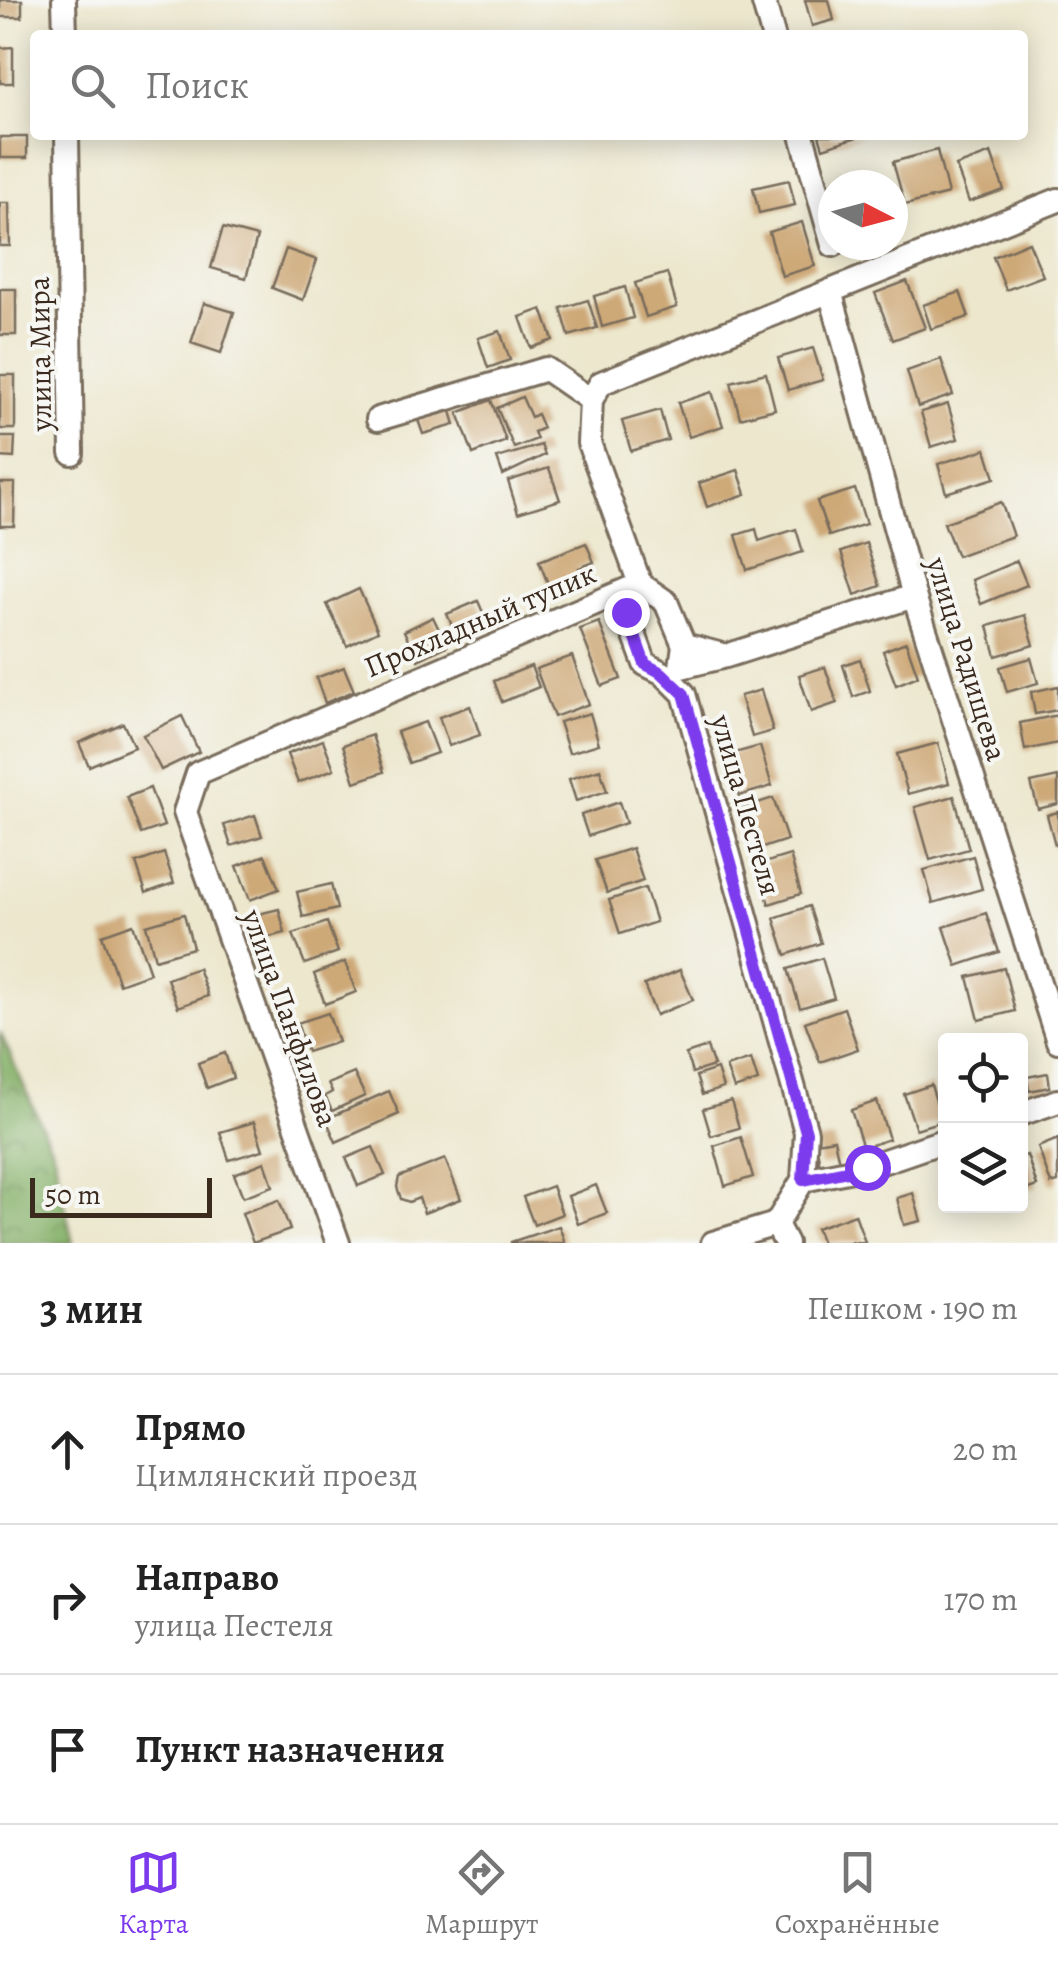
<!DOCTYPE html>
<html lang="ru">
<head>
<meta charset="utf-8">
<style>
	body { margin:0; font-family:Alegreya,serif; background:#f2f2f2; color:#222 }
	.controls { position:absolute; right:30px; bottom:30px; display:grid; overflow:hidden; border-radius:10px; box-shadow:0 5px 25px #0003 }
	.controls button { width:90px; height:90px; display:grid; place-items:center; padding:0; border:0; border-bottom:2px solid #e0e0e0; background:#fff; color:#222; font:50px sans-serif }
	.compass { position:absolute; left:818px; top:170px; width:90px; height:90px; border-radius:50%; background:#fff; box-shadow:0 5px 25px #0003; rotate:96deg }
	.scale { position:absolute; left:30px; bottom:25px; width:182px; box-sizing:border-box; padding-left:10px; border:5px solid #3b2a1e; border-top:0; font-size:28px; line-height:35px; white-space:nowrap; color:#3b2a1e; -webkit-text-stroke:8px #f6f6f2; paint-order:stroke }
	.stop { position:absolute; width:30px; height:30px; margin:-22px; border:8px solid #7c3aed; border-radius:50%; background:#fff }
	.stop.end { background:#7c3aed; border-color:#fff; box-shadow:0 2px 10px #0008 }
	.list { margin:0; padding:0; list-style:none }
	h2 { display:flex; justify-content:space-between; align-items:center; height:130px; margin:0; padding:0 40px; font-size:42px }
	h2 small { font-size:32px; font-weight:400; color:#767676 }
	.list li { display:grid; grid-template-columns:65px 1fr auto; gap:30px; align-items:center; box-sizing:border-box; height:150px; padding:0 40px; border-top:2px solid #e0e0e0 }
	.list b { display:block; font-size:38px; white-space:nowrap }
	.list p { margin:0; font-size:32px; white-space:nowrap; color:#767676 }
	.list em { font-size:32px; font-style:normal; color:#767676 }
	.icon { flex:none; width:55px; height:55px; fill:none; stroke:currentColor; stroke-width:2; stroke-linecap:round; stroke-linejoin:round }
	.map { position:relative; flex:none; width:1058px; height:1243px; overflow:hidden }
	.search { position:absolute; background:#fff; box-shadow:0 5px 25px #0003; left:30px; right:30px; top:30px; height:110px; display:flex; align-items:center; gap:25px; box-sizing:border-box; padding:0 35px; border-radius:10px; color:#767676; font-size:38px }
	.sheet { height:580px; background:#fff }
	nav { display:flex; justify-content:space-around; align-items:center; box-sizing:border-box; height:140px; border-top:2px solid #e0e0e0; background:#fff; font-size:28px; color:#767676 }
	nav a { display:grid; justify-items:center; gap:5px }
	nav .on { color:#7c3aed }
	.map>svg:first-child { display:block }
</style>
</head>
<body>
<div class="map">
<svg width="1058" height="1243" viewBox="0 0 1058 1243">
	<defs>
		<pattern id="forest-crowns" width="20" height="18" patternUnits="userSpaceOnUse" patternTransform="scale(2.5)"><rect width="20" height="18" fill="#84b068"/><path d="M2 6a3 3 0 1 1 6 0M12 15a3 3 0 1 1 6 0" fill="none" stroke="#6d8f55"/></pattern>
	</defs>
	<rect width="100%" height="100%" fill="#f6f6f2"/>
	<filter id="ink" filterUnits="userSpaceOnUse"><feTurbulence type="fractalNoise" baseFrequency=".01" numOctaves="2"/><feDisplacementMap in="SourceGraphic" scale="20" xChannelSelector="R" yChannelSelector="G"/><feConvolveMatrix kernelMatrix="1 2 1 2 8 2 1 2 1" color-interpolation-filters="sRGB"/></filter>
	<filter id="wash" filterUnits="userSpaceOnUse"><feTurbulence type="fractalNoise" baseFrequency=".0048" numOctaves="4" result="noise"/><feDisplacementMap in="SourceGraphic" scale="40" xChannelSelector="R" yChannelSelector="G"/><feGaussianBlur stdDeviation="2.25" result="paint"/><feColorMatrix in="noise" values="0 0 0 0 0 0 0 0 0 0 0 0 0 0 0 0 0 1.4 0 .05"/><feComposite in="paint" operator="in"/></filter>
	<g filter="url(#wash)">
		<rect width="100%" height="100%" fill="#ece7cd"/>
		<path fill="url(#forest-crowns)" stroke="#606d43" stroke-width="2.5" d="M0,1032L54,1154L73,1243H0Z"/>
		<g id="blocks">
			<g fill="#cea978">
				<rect x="0" y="0" width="22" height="17"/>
				<path d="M805,0H829L834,20L812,26Z"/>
				<path d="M13,47V83H0V48Z"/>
				<path d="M819,135H860V136L823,148Z"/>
				<rect x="0" y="137" width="27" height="21"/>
				<path d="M937,150L948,194L905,205L893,162Z"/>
				<path d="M991,153L1004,190L969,202L956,166Z"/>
				<path d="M789,180L795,205L759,213L753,188Z"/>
				<path d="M0,203H9L10,246H0Z"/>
				<path d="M802,222L815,266L782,276L769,232Z"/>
				<path d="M223,228L257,237L246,278L211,268Z"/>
				<path d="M1029,242L1043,276L1006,290L993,257Z"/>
				<path d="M286,249L317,260L303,300L272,288Z"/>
				<path d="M667,273L677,307L646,317L635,283Z"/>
				<path d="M907,281L925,328L893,340L875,293Z"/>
				<path d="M625,287L633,318L602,327L594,296Z"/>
				<rect x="0" y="289" width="16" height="46"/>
				<path d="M960,292L969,317L931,329L923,305Z"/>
				<path d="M588,300L597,328L569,336L561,308Z"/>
				<path d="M204,303L234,312L221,353L191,343Z"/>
				<path d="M542,309L553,340L531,348L520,317Z"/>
				<path d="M500,331L510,360L488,368L478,338Z"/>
				<path d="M813,348L823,380L788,390L778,358Z"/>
				<path d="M941,359L953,395L918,407L907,371Z"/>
				<path d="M766,373L775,409L740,418L731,382Z"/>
				<rect x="0" y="375" width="15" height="54"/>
				<path d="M712,392L723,426L689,437L678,403Z"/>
				<path d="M522,397L531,417L537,414L543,428L534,432L537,439L514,448L497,408Z"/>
				<path d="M491,400L506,441L473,454L458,413Z"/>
				<path d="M948,404L958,439L931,447L921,412Z"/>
				<path d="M660,410L668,440L631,451L622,421Z"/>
				<path d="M451,411L455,425L423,434L418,420Z"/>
				<path d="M0,437H15L14,458L0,457Z"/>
				<path d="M541,445L545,455L503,475L497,458Z"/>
				<path d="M986,449L995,478L946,493L938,464Z"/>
				<path d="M549,468L560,500L518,513L508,481Z"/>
				<path d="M738,470L746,494L707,507L699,483Z"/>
				<path d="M0,483H15L14,526H0Z"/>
				<path d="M855,489L866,524L829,536L817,501Z"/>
				<path d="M1001,502L1013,536L957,556L944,523Z"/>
				<path d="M756,529L759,541L796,529L803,552L747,570L736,535Z"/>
				<path d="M586,543L594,562L579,568L584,581L552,594L539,561Z"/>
				<path d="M866,543L880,586L855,595L841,552Z"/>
				<path d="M1017,561L1027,585L981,604L972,580Z"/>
				<path d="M359,589L378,631L347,646L327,604Z"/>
				<path d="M478,601L489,626L458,640L447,614Z"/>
				<path d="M1025,615L1034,645L996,656L988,626Z"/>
				<path d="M433,617L447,646L418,660L404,631Z"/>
				<path d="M599,622L621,679L602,686L580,629Z"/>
				<path d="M906,642L918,676L896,685L883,651Z"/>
				<path d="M572,656L589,704L554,717L536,669Z"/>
				<path d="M1031,658L1038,683L1007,692L1000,667Z"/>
				<path d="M860,659L870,691L853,697L843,665Z"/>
				<path d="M531,666L539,687L502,702L494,681Z"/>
				<path d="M344,667L354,691L325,703L316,678Z"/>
				<path d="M825,667L837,703L811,712L799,675Z"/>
				<path d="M1058,686V710L1035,714L1031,692Z"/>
				<path d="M761,690L773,731L752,737L740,696Z"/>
				<path d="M470,706L480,735L449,746L439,717Z"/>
				<path d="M590,713L599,744L569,753L559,722Z"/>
				<path d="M1058,715V743L1025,750L1020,723Z"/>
				<path d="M182,716L199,752L161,770L143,735Z"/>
				<path d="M425,722L437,753L409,763L397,732Z"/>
				<path d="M123,723L134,747L89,766L79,743Z"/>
				<path d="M372,735L384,772L355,782L343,745Z"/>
				<path d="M323,740L334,769L298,783L287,754Z"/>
				<path d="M938,743L949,783L908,794L897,754Z"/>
				<path d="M760,746L772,786L739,796L727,755Z"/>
				<path d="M600,769L607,791L576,801L569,779Z"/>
				<path d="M1058,777V804L1038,809L1031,783Z"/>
				<path d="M150,788L164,826L141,834L127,797Z"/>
				<path d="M954,796L969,849L930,860L915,807Z"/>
				<path d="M773,798L787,840L753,851L739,809Z"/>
				<path d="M619,802L626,823L588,836L581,815Z"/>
				<path d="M1058,812V844L1055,845L1047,815Z"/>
				<path d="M255,815L262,836L231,846L224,825Z"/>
				<path d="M632,848L643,881L607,893L595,860Z"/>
				<path d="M164,853L174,883L146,893L136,863Z"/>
				<path d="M265,855L279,889L250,900L237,866Z"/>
				<path d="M790,855L801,894L769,904L757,865Z"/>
				<path d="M973,856L982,889L933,903L924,870Z"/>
				<path d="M331,884L337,909L303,917L297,892Z"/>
				<path d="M645,888L656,922L620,934L609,900Z"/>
				<path d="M809,906L821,943L786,955L774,918Z"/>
				<path d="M279,909L285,933L256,940L250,916Z"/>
				<path d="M986,913L999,952L957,966L944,927Z"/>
				<path d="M184,914L193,948L155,959L146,925Z"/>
				<path d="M327,922L338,952L305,964L293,934Z"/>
				<path d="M133,924L150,973L119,984L102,935Z"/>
				<path d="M822,958L834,998L800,1008L788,969Z"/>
				<path d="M345,962L356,992L325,1004L314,974Z"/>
				<path d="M198,968L208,996L178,1007L167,979Z"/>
				<path d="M1004,968L1015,1011L979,1020L968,977Z"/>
				<path d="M680,970L693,1000L656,1015L644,985Z"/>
				<path d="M844,1008L858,1049L820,1062L805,1022Z"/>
				<path d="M328,1013L338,1042L307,1052L297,1023Z"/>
				<path d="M707,1047L714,1066L692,1073L686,1054Z"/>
				<path d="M225,1053L233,1078L207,1088L198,1063Z"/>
				<path d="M751,1059L758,1081L734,1089L726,1067Z"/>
				<path d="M717,1069L723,1088L702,1095L696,1076Z"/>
				<path d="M354,1073L365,1096L332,1111L325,1096L332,1092L328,1084Z"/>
				<path d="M1048,1073L1050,1087L1029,1091L1027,1077Z"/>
				<path d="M931,1085L942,1121L916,1129L904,1094Z"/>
				<path d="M389,1091L399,1114L336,1142L326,1119Z"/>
				<path d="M731,1101L739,1128L711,1136L703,1109Z"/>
				<path d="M877,1101L889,1139L863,1148L851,1110Z"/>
				<path d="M254,1122L263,1150L229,1160L220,1132Z"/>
				<path d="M741,1137L753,1177L725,1186L714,1146Z"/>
				<path d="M834,1139L839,1162L820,1166L816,1142Z"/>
				<path d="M1058,1139V1182L1051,1184L1038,1147Z"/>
				<path d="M373,1147L385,1175L358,1186L346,1158Z"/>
				<path d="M1027,1155L1037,1186L1020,1192V1157Z"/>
				<path d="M445,1159L461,1199L424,1213L419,1198L409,1202L401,1199L397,1187L399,1177Z"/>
				<path d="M265,1162L273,1186L243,1197L234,1174Z"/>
				<path d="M596,1185L607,1213L578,1224L568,1196Z"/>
				<path d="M552,1186L562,1214L534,1225L523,1197Z"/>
				<path d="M913,1193L921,1221L904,1225L897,1198Z"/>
				<path d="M279,1200L290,1230L253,1243L242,1213Z"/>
				<path d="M855,1214L865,1242L822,1243L816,1228Z"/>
				<path d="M559,1226L565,1243H511V1242Z"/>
			</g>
		</g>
	</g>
	<g filter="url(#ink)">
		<use href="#blocks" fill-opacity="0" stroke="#796c5b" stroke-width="2.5"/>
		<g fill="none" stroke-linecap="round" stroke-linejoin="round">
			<defs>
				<g id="street">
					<path d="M64,0L65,35"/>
					<path d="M763,0L773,35"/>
					<path d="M67,135L72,453"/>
					<path d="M802,135L833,245"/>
					<path d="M830,291L914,596L1058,1041"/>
					<path d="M591,400L589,443L640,584L626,612L645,664L663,673L684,694L806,1132L803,1180L776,1224L786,1243"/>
					<path d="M378,419L546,369L591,400L601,383L1058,200"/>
					<path d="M684,645L681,667L722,657"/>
					<path d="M1020,1114L1058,1101"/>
					<path d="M803,1180L867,1167L946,1140"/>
					<path d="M338,1243L185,812L198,773L640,584L666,602L684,645L726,656L914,596"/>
					<path d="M713,1243L776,1224"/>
				</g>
			</defs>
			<use href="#street" stroke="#796c5b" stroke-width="28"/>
			<use href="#street" stroke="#fff" stroke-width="22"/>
		</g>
	</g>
	<g fill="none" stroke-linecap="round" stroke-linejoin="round" filter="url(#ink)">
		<path stroke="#7c3aed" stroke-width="12" d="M626,612L645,664L662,673L684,694L806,1132L803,1180L867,1167"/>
	</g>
	<g text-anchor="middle" stroke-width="8" stroke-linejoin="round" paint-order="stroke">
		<g font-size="30" fill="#3b2a1e" stroke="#f6f6f2">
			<text transform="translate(40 354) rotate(-91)" y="10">улица Мира</text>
			<text transform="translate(480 620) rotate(-23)" y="10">Прохладный тупик</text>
			<text transform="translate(967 659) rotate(73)" y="10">улица Радищева</text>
			<text transform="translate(746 805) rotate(74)" y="10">улица Пестеля</text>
			<text transform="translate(290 1018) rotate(70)" y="10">улица Панфилова</text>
		</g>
	</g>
</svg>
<div class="controls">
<button><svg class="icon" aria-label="locate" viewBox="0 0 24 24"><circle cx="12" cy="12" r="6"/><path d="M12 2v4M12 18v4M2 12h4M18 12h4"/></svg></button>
<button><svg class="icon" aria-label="layers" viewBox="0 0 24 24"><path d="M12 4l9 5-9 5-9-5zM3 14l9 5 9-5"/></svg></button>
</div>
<svg class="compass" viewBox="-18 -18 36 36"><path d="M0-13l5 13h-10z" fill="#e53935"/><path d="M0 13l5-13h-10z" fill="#767676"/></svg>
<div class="scale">50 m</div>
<div class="stop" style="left:867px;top:1167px"></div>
<div class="stop end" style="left:626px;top:612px"></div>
<div class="search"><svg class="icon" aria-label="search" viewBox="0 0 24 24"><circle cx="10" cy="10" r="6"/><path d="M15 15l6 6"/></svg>Поиск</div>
</div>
<section class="sheet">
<h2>3 мин<small>Пешком · 190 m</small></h2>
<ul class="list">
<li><svg class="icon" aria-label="ahead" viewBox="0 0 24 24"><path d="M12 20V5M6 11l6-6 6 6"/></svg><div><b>Прямо</b><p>Цимлянский проезд</p></div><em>20 m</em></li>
<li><svg class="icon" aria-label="right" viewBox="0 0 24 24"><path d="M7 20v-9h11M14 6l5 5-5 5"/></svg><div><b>Направо</b><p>улица Пестеля</p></div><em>170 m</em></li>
<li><svg class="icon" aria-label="arrive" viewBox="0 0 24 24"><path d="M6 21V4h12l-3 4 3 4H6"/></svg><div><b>Пункт назначения</b></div></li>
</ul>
</section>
<nav>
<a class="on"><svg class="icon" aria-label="map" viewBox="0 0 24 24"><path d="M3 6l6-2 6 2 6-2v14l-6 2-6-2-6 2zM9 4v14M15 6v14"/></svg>Карта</a>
<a><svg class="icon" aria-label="directions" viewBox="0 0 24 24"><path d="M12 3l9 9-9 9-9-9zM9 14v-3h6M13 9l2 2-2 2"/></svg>Маршрут</a>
<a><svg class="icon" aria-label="saved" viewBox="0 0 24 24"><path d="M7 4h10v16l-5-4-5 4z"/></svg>Сохранённые</a>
</nav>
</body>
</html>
